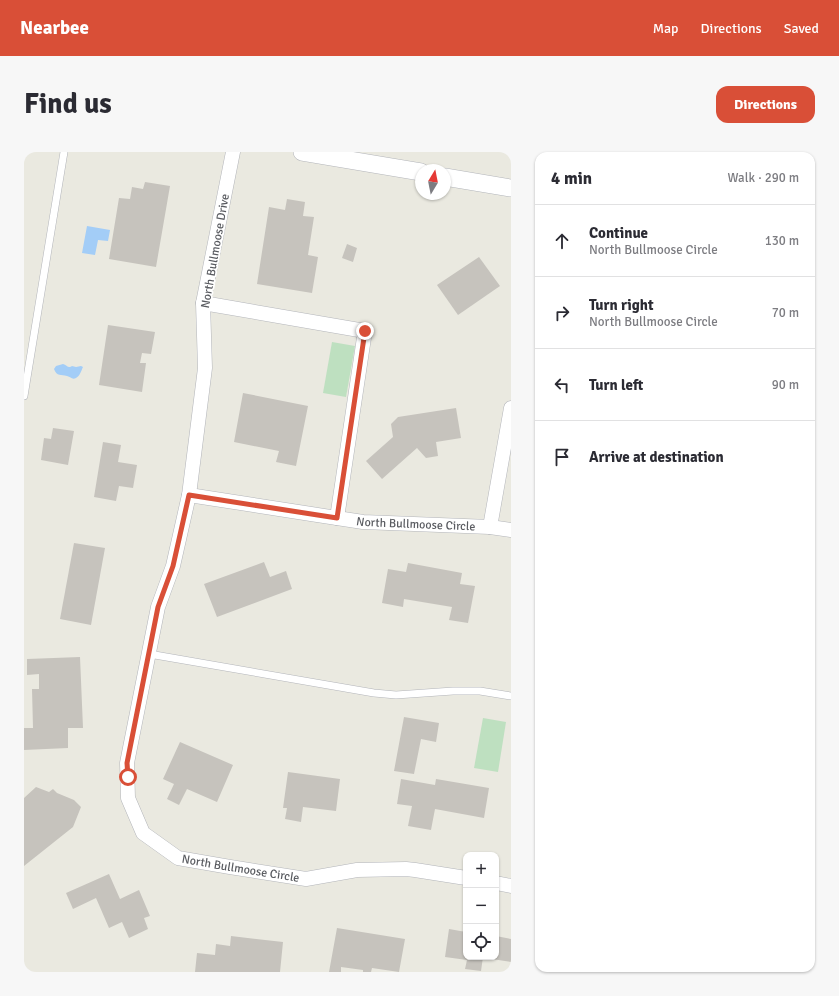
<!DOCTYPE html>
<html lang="en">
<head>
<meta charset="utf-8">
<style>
	body { margin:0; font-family:Signika,sans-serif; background:#f7f7f7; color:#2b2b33 }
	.controls { position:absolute; right:12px; bottom:12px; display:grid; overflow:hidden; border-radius:8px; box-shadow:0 1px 3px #0004 }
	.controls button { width:36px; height:36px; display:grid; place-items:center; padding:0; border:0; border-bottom:1px solid #e1e1e2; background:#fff; color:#2b2b33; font:20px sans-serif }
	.compass { position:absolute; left:391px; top:12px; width:36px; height:36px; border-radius:50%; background:#fff; box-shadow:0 1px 3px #0004; rotate:10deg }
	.stop { position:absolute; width:12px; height:12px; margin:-9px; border:3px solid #d94f37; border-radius:50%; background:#fff }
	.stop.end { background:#d94f37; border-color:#fff; box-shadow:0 1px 4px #0008 }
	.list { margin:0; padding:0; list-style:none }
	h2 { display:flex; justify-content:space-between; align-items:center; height:52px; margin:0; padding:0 16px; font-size:17px }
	h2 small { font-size:13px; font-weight:400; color:#7c7c81 }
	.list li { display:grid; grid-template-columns:26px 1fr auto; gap:12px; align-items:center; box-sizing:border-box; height:72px; padding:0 16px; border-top:1px solid #e1e1e2 }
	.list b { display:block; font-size:15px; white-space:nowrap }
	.list p { margin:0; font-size:13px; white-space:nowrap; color:#7c7c81 }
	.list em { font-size:13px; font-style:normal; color:#7c7c81 }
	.icon { flex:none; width:22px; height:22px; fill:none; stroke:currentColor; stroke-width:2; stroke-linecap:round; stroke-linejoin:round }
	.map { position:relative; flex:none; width:487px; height:820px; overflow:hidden; border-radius:12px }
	header { display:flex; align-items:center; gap:24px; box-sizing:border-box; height:56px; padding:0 20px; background:#d94f37; color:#fff }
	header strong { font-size:19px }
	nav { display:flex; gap:22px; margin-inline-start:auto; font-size:14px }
	.intro { display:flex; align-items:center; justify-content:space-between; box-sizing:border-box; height:96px; padding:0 24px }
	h1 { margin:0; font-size:28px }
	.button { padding:10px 18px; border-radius:12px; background:#d94f37; color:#fff; font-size:14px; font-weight:700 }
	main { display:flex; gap:24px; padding:0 24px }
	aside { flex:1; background:#fff; border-radius:12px; box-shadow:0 1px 3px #0004 }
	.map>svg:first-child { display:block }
</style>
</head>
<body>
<header>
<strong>Nearbee</strong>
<nav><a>Map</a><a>Directions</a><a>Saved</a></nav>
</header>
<div class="intro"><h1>Find us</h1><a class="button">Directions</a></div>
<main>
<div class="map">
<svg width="487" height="820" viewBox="0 0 487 820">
	<rect width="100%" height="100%" fill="#eae9e0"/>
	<g fill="#bee0c0">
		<path d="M308,190L331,194L322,245L299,241Z"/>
		<path d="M459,566L482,570L474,620L450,616Z"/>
	</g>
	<g fill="#a3cdf7">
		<path d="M63,74L86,78L84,89L74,88L71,103L58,101Z"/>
		<path d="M39,212C43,213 44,217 48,214L52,215L57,214L59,215C57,219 56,224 52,226C48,228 47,225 43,224C37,222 33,225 30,217L32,214Z"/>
	</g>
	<g fill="#c6c3bd">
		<path d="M121,30L146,34L132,115L85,107L95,46L106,47L108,35L119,37Z"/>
		<path d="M263,47L281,50L279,64L290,65L284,103L294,105L288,141L233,132L245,55L261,58Z"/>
		<path d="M323,92L333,96L329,110L318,106Z"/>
		<path d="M455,105L476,134L434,163L413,133Z"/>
		<path d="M84,173L131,180L127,202L118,201L116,211H122L118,240L75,233Z"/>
		<path d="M219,241L284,254L272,314L252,310L255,299L210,290Z"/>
		<path d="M432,256L437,286L412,290L414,304L402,306L393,296L358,327L342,309L369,285L367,272L374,265Z"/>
		<path d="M29,276L50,279L44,313L17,308L20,286L27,287Z"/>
		<path d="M79,290L97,293L94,310L113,313L109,336L95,334L92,349L70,345Z"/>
		<path d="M50,391L81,396L67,473L36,467Z"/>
		<path d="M240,410L246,425L262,419L268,437L193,465L180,432Z"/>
		<path d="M384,411L438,421L436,432L451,434L444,471L425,468L428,455L380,447L379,455L358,451L364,417L382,420Z"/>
		<path d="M56,505L59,576H44V596L0,598V576H9L8,537H15V522L3,523V507Z"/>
		<path d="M380,565L415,571L412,590L397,587L390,622L370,619Z"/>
		<path d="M156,590L209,613L193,650L163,637L155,653L143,647L150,632L139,627Z"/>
		<path d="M264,620L316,627L312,659L279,655L277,670L261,667L263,656H259Z"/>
		<path d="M377,627L411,633L412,627L465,636L460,666L411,657L407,678L384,674L388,654L373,652Z"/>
		<path d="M12,635L25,640L29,637L33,641L50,648L57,655L49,675L0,714V646Z"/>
		<path d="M85,722L96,747L115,738L126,764L120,766L124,777L105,786L98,770L85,776L72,746L49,757L42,741Z"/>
		<path d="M313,776L381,787L375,820L348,816L347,820H339V818L317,815V820H305Z"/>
		<path d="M425,777L442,780V805H459L457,819L441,817L443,808L421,805Z"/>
		<path d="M207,784L259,790L256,820H171L173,801L191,803L192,792L206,794Z"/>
		<path d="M472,784L487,787V810L461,806V805H472Z"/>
	</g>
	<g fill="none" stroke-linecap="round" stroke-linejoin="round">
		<defs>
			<g id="service">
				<path d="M0,244L40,0"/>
				<path d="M125,502L350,541L372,543L429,539H456L487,544"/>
			</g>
			<g id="minor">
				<path id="s1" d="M209,0L179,151L181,216L165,343L149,414L134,455L103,611L104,646L119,681L154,706L206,715L282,727L333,718L382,717L391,718L442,726"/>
				<path d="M179,151L341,179L313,366"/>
				<path id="s2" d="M165,343L287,362L339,370L466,375L487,378"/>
				<path d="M466,375L487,256"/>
				<path d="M472,731L487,734"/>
			</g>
			<g id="tertiary">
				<path d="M278,0L397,20"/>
				<path d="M421,25L487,36"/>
			</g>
		</defs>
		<use href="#service" stroke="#b3b5ba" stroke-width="8"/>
		<use href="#minor" stroke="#b3b5ba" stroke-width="15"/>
		<use href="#tertiary" stroke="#b3b5ba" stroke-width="18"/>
		<use href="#service" stroke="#fff" stroke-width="7"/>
		<use href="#minor" stroke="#fff" stroke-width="14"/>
		<use href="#tertiary" stroke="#fff" stroke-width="17"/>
	</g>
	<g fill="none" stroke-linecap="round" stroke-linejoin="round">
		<path stroke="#d94f37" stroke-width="5" d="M104,625L103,611L134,455L149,414L165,343L313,366L341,179"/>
	</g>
	<g text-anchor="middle" stroke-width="3.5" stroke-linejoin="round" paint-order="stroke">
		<g font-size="12" fill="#595b60" stroke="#fff">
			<text transform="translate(191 99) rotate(-80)" y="4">North Bullmoose Drive</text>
			<text dy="4" stroke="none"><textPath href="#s2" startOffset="229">North Bullmoose Circle</textPath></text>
			<text dy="4" stroke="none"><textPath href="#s1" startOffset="802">North Bullmoose Circle</textPath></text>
		</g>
	</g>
</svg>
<div class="controls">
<button>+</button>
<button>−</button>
<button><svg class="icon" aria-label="locate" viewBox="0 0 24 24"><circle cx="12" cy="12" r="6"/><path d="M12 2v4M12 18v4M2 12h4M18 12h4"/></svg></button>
</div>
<svg class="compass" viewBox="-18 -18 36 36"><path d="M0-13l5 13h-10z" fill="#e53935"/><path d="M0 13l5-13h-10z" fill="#7c7c81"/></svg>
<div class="stop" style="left:104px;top:625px"></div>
<div class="stop end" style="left:341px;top:179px"></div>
</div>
<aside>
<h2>4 min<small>Walk · 290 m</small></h2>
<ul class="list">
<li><svg class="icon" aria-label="ahead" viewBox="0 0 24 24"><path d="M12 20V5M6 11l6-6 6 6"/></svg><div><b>Continue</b><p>North Bullmoose Circle</p></div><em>130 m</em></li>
<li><svg class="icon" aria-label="right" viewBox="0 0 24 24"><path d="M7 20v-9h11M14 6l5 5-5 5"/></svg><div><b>Turn right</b><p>North Bullmoose Circle</p></div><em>70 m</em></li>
<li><svg class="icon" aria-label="left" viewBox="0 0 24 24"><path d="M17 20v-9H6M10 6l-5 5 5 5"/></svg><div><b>Turn left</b></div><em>90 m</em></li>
<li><svg class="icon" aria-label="arrive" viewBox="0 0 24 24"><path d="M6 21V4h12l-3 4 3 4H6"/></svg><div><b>Arrive at destination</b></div></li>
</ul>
</aside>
</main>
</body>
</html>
